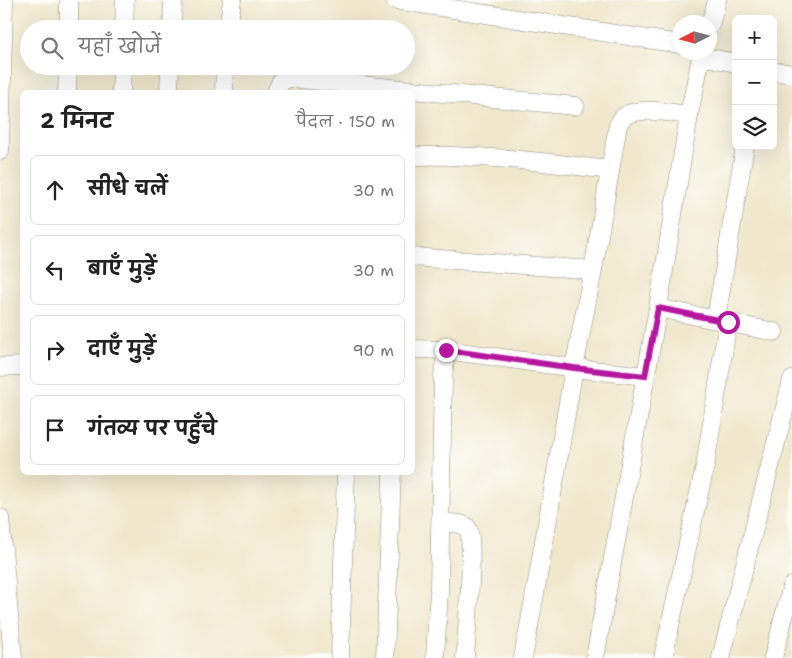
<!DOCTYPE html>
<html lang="hi">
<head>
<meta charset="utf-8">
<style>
	body { margin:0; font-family:"Shantell Sans","Playpen Sans Deva",sans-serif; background:#f6f6f6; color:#222 }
	.controls { position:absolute; right:15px; top:15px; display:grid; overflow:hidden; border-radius:8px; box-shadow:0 5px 20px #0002 }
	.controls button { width:45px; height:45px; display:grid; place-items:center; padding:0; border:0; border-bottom:1px solid #e0e0e0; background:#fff; color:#222; font:25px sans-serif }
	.compass { position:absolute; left:672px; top:15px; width:45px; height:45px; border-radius:50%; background:#fff; box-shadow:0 5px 20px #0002; rotate:264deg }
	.stop { position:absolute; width:15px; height:15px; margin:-11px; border:4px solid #b5179e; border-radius:50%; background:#fff }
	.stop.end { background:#b5179e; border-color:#fff; box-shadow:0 1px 5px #0008 }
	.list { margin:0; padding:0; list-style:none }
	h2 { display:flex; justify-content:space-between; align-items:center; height:65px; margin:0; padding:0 20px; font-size:21px }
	h2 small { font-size:16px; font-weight:400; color:#767676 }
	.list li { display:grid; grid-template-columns:32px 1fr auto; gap:15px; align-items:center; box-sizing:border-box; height:70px; margin:0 10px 10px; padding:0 10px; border:1px solid #e0e0e0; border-radius:8px }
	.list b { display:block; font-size:19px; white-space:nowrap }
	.list em { font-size:16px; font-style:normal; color:#767676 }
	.icon { flex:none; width:28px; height:28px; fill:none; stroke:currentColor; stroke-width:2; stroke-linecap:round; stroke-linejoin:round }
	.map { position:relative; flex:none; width:792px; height:658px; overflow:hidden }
	.search { position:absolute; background:#fff; box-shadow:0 5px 20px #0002; left:20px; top:20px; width:395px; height:55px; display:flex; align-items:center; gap:12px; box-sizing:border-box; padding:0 18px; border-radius:28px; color:#767676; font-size:19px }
	.panel { position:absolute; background:#fff; box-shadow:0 5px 20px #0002; left:20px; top:90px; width:395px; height:385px; border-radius:8px }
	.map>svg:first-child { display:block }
</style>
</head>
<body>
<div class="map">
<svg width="792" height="658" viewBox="0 0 792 658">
	<rect width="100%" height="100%" fill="#fdfcf7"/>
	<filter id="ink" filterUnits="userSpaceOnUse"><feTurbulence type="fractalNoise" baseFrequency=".02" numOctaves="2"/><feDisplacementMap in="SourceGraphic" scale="10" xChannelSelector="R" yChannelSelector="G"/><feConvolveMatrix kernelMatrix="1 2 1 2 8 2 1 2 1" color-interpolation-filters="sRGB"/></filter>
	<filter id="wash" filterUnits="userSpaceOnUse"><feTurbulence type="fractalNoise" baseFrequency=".0096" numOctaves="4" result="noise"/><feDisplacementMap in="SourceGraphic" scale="20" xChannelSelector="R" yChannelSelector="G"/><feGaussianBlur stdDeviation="1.12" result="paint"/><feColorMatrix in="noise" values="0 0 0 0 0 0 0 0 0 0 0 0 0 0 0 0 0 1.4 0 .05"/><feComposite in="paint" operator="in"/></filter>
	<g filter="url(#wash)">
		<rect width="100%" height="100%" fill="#f0e8cd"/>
	</g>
	<g filter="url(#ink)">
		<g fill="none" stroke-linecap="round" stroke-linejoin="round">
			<defs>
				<g id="minor">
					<path d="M395,0L680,44"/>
					<path d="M710,25L717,0"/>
					<path d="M69,29V0"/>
					<path d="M124,29L125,0"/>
					<path d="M172,29L173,0"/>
					<path d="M228,29L232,0"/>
					<path d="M701,56L736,63"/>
					<path d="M773,71L792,74"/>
					<path d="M67,92L68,66"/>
					<path d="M121,92L122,66"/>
					<path d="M169,92L170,66"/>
					<path d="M224,92L225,66"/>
					<path d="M276,92L281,81L290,78L575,106"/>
					<path d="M0,151L4,0"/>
					<path d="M412,156C479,154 545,162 610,170"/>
					<path d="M412,257L593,270"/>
					<path d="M658,308L774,332"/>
					<path d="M716,319L745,146"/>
					<path d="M412,349L446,350L574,368L645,376"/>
					<path d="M0,367L22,366"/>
					<path d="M0,518L13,658"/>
					<path d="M441,523C449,523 461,522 467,527C476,535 466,640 465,658"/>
					<path d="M340,658L346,472"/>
					<path d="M385,658L392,472"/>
					<path d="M435,658L439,591L443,377L446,350"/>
					<path d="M523,658L533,605L574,368L593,270L618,125C620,122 621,118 625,116C640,106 671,113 689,115"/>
					<path d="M595,658L658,308L689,115L702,52"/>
					<path d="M663,658L705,466L728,322"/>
					<path d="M721,658L792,380"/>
					<path d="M773,658L792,586"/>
				</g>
			</defs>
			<use href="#minor" stroke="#8e8a7c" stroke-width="19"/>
			<use href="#minor" stroke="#fff" stroke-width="18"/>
		</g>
	</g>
	<g fill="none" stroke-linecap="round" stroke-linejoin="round" filter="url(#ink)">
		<path stroke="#b5179e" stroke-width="6" d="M446,350L574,368L645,376L658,308L728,322"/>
	</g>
</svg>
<div class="controls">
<button>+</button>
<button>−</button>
<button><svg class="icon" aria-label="layers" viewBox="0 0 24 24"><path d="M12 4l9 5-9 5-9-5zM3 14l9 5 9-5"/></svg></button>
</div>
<svg class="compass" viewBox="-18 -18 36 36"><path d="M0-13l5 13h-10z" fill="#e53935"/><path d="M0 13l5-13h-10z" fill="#767676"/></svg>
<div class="stop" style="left:728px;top:322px"></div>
<div class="stop end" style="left:446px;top:350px"></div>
<div class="search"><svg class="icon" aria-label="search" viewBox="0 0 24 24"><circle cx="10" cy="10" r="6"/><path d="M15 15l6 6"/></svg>यहाँ खोजें</div>
<section class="panel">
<h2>2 मिनट<small>पैदल · 150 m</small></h2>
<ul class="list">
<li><svg class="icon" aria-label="ahead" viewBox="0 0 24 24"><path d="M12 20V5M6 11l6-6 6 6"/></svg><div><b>सीधे चलें</b></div><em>30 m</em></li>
<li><svg class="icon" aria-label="left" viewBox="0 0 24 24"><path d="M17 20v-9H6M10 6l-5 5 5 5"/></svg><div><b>बाएँ मुड़ें</b></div><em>30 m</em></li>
<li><svg class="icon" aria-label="right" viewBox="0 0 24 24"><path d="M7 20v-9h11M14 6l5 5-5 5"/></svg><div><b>दाएँ मुड़ें</b></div><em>90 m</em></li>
<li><svg class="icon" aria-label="arrive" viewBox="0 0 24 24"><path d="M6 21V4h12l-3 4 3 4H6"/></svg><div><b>गंतव्य पर पहुँचे</b></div></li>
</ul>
</section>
</div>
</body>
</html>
